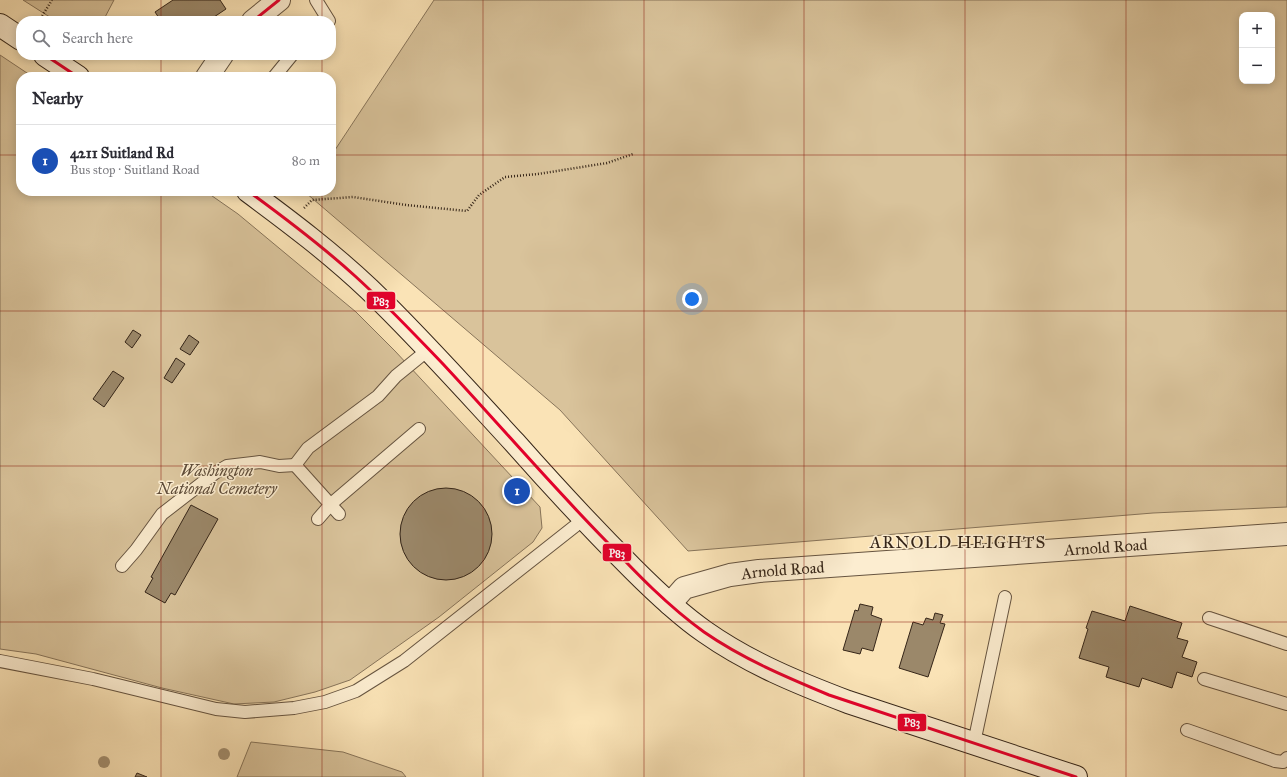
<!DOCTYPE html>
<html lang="en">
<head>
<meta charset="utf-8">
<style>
	body { margin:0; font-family:"IM FELL Great Primer",serif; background:#f7f7f7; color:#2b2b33 }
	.controls { position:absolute; right:12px; top:12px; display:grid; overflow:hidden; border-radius:8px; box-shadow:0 2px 10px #0003 }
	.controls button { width:36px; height:36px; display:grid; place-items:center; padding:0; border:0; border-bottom:1px solid #e1e1e2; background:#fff; color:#2b2b33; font:20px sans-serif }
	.you { position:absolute; left:692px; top:299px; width:14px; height:14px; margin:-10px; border:3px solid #fff; border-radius:50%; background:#1a73e8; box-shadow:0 0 0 6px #1a73e833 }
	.badge { display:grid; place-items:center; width:26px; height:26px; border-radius:50%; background:#8f2418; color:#fff; font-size:13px; font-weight:700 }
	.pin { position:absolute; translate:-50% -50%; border:2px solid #fff; box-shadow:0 1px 4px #0006 }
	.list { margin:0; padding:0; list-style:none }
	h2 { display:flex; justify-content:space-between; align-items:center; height:52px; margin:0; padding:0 16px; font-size:17px }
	h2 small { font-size:13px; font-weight:400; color:#7c7c81 }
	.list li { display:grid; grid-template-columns:26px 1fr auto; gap:12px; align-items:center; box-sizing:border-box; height:72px; padding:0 16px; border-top:1px solid #e1e1e2 }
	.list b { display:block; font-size:15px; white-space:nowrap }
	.list p { margin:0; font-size:13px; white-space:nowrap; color:#7c7c81 }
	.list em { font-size:13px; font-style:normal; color:#7c7c81 }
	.icon { flex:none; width:22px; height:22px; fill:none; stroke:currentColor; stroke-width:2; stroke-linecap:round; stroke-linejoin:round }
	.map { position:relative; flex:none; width:1287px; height:777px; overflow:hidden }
	.search { position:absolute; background:#fff; box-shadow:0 2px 10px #0003; left:16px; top:16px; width:320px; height:44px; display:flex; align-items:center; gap:10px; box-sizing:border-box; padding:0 14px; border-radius:16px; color:#7c7c81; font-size:15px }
	.panel { position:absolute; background:#fff; box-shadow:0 2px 10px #0003; left:16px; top:72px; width:320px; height:124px; border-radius:16px }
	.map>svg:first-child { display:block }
</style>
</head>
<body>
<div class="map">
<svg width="1287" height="777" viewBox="0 0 1287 777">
	<rect width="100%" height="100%" fill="#fae3b6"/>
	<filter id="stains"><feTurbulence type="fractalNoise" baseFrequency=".005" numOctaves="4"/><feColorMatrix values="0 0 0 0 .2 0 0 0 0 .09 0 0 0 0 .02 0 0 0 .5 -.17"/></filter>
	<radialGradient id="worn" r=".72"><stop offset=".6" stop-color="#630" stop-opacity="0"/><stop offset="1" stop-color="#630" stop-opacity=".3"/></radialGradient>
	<g fill="#d9c39b" stroke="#87745a" fill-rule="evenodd">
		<path d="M23,0H114L103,21H56Z"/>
		<path d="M434,0H1287V507L1153,513L688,551L560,410L306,193L308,191H331V156ZM1242,15H1272V81H1242Z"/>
		<path d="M0,55L33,77H21V191H205L238,214L356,312L395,351L540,507L542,528L533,542L439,617L350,680L315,692L274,702L234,704L162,688L36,654L0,649Z"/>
		<path d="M251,742L343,752L402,772L406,777H237Z"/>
	</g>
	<g fill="#9b886a" stroke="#352518">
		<path d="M173,0H220L226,9L208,21H161L155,12Z"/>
		<path d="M133,330L141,335L132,348L125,342Z"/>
		<path d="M189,335L199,342L190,355L180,349Z"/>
		<path d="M176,358L185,364L172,383L164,378Z"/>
		<path d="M113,371L124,378L104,407L93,399Z"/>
		<circle cx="446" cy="534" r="46"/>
		<path d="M191,505L218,519L175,595L171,593L165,603L145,592L153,578L151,577Z"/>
		<path d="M860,604L873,607L871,615L882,619L873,651L862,648L860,654L843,650L855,610L858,611Z"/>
		<path d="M1130,606L1182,623L1177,638L1188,641L1182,657L1197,662L1192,677L1177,672L1172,688L1142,678L1139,687L1106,677L1109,667L1079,658L1088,629L1086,628L1092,611L1125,621Z"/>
		<path d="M935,613L943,615L940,623L945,624L928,677L899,668L913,622L923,625L926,618L933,620Z"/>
		<path d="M137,773L147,777H135Z"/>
	</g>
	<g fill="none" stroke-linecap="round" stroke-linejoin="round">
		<defs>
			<g id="lane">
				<path d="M316,0L329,21"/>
				<path d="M274,77L292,55"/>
				<path d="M339,514L295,465L308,448L378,396L396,376L428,350"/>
				<path d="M318,519L331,504L419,429"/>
				<path d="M122,566L136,550L162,514L215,473L227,466L260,462L279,466L295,465"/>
				<path d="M1209,618L1287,644"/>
				<path d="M0,661L93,679L216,709L245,712L294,708L325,702L356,691L404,661L584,519"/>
				<path d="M1204,679L1287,704"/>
				<path d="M1187,730L1275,761L1283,762L1287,758"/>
				<path d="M974,743L1005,597"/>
			</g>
			<g id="street">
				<path d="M253,21L279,0"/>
				<path d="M207,77L222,55"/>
				<path id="s1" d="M670,604L684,588L730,575L759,571L1287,534"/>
			</g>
			<g id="secondary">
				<path d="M0,25L21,39"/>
				<path d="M45,55L78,77"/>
				<path d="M248,191C290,222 331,253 369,289C420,338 467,391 515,443C553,486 592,528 633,569C655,591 679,614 705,632C749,663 798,683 848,702L1076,777"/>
			</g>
		</defs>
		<use href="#lane" stroke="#665440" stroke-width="14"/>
		<use href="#street" stroke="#665440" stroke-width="24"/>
		<use href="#secondary" stroke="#352518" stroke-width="24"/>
		<g stroke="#352518" stroke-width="2.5" stroke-dasharray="1 2" stroke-linecap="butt">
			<path d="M39,21L52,0"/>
			<path d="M304,208L312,200L353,197L406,205L467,211L479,195L505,177L538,174L607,163L633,154"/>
		</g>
		<use href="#lane" stroke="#fcedd0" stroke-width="12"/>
		<use href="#street" stroke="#fcedd0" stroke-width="22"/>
		<use href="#secondary" stroke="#fcedd0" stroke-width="22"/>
		<defs>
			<g id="bus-1">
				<path d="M253,21L279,0"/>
				<path d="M45,55L78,77"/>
				<path d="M248,191C285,218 321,245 355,276C386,304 414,334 443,364C498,423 550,484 607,542C637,574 668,606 704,632C743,659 786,677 829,695L1076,777"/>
			</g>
		</defs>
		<use href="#bus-1" stroke="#fcedd0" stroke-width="6"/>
		<use href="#bus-1" stroke="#e4002b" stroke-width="3"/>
	</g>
	<g fill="#a49071">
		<circle cx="224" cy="754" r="6"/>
		<circle cx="104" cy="762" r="6"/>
	</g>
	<path fill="none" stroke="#8f2418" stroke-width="1" stroke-opacity="0.55" d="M161,0V21M322,0V21M483,0V777M644,0V777M804,0V777M965,0V777M1126,0V777M161,55V77M322,55V77M0,155H21M331,155H1287M161,191V777M322,191V777M0,311H1287M0,466H1287M0,622H1287"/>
	<g text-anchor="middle" stroke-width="3" stroke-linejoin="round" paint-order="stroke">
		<g font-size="16" font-style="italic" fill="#5e4c39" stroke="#fcedd0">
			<text x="217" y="476">Washington<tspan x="217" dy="18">National Cemetery</tspan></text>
		</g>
		<g font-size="16" fill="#352518" stroke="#fcedd0">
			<text dy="6" stroke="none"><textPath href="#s1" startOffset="446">Arnold Road</textPath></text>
			<text dy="6" stroke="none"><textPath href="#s1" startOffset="122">Arnold Road</textPath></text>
		</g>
		<g font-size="17" letter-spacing="1" fill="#352518" stroke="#fcedd0">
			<text x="958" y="548">ARNOLD HEIGHTS</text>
		</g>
	</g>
	<g stroke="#fcedd0" stroke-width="1.5">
		<rect x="366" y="291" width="30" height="19" rx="4" fill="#e4002b"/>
		<rect x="602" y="543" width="30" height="19" rx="4" fill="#e4002b"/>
		<rect x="897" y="713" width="30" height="19" rx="4" fill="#e4002b"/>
	</g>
	<g font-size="11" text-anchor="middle" font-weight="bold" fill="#fff">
		<text x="381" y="305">P83</text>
		<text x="617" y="557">P83</text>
		<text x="912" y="726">P83</text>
	</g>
	<rect width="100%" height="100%" filter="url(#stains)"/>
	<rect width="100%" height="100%" fill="url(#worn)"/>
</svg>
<div class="controls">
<button>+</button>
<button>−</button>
</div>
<div class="you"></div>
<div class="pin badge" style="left:517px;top:491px;background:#1a4fb4">1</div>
<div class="search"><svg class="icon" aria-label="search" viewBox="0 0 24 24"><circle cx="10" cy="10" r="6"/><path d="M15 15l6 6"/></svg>Search here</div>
<section class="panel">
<h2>Nearby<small></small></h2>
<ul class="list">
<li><span class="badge" style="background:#1a4fb4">1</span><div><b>4211 Suitland Rd</b><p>Bus stop · Suitland Road</p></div><em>80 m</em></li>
</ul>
</section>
</div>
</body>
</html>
